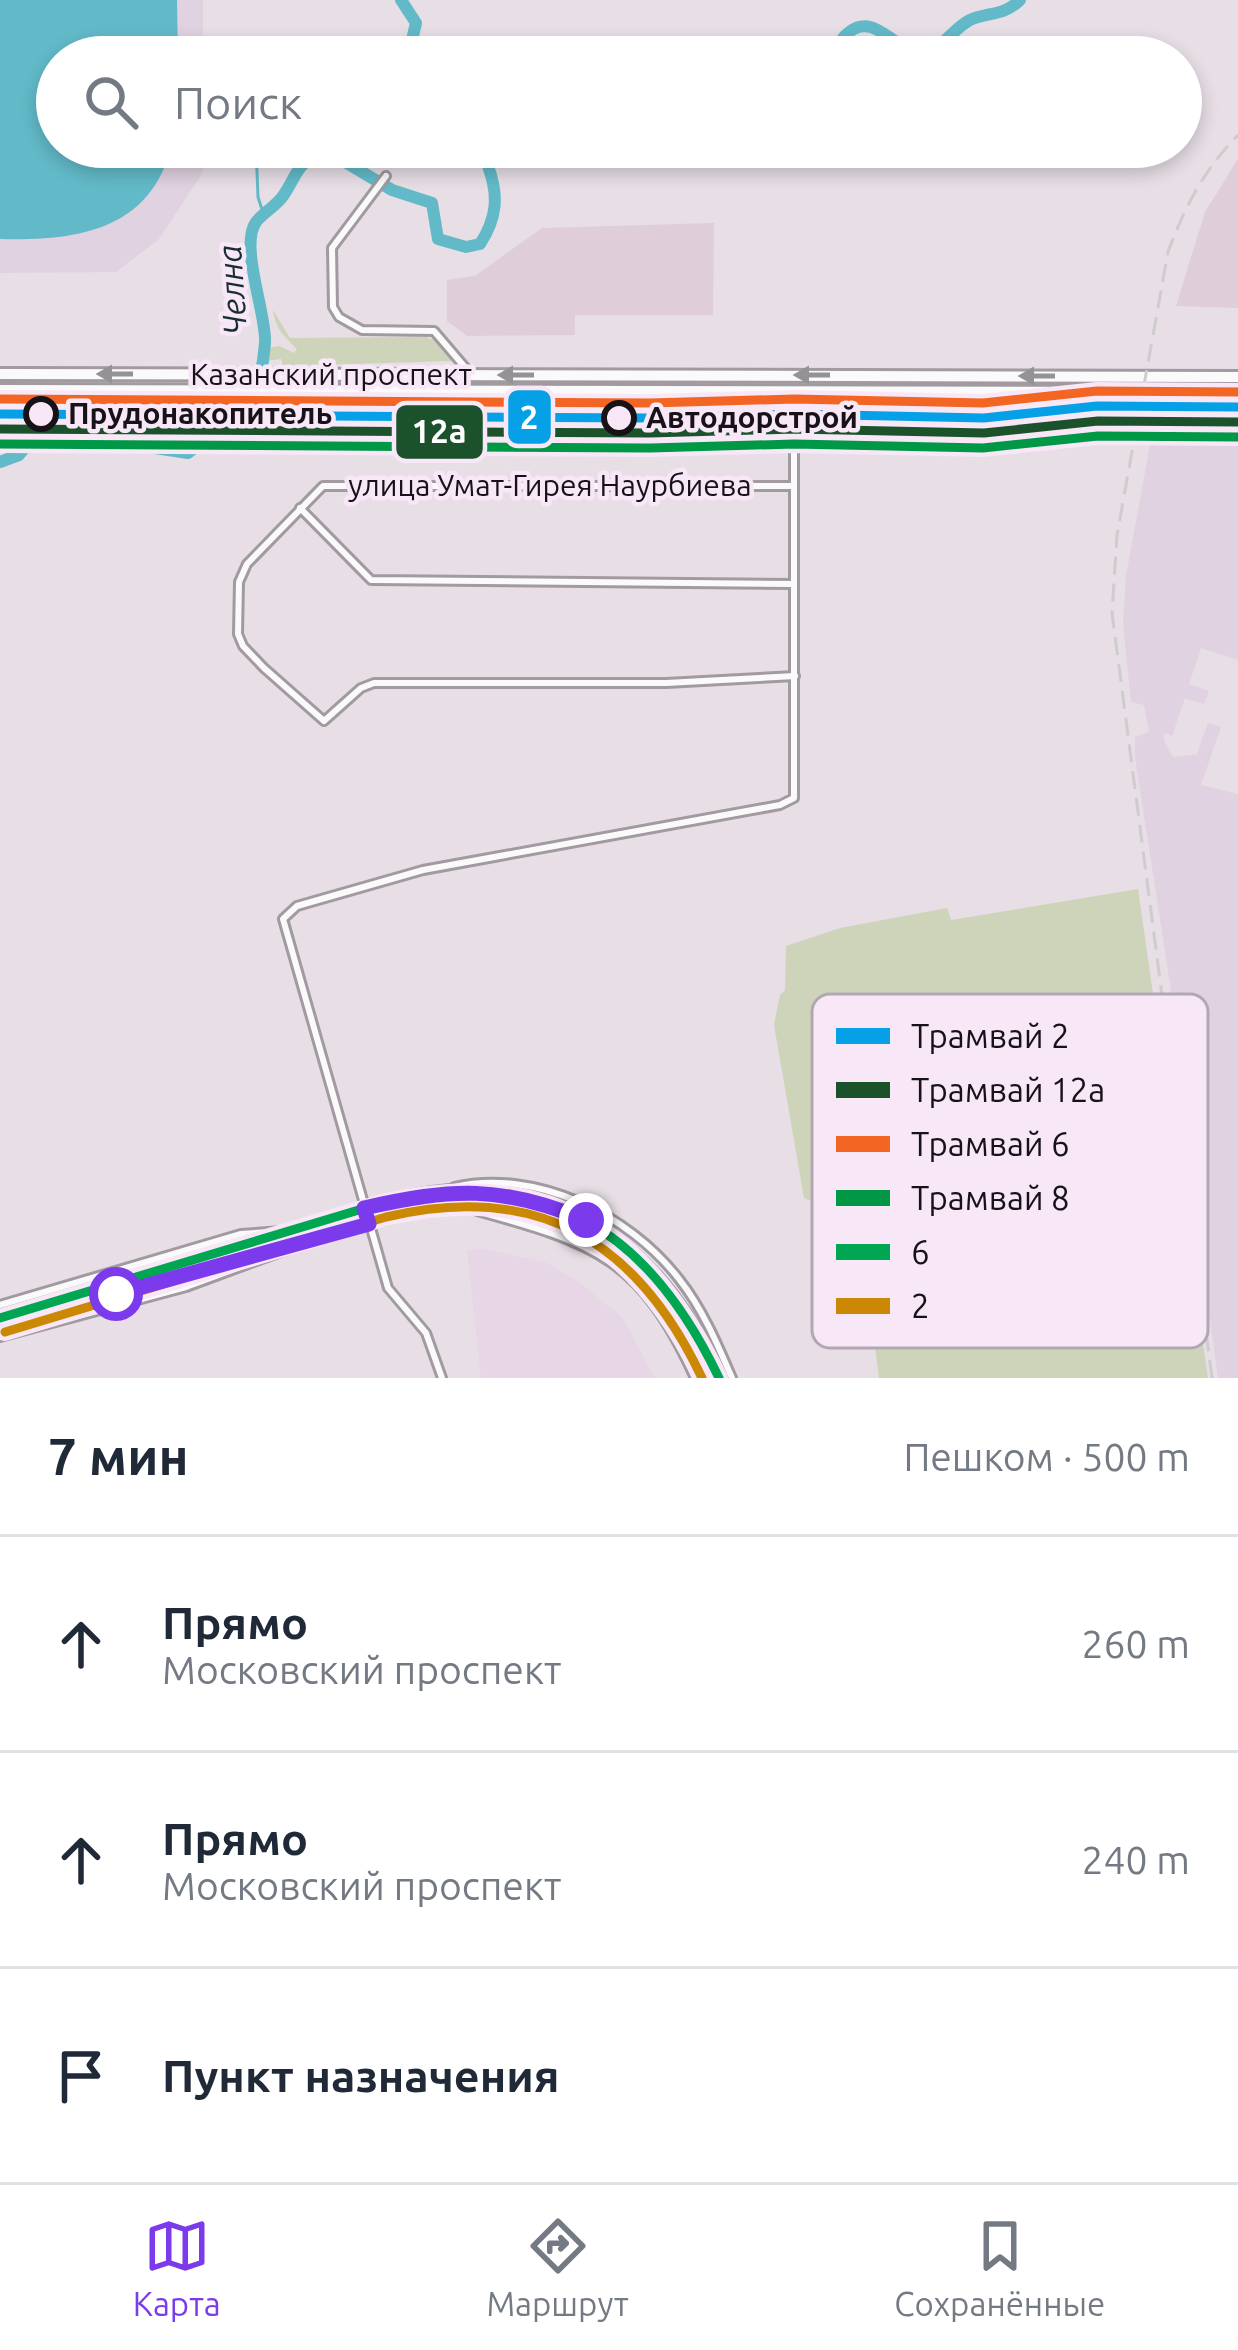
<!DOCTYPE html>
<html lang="ru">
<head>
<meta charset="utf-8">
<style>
	body { margin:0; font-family:Ubuntu,sans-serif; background:#f2f2f3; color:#1f2937 }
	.stop { position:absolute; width:36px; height:36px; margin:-27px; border:9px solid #7c3aed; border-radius:50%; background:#fff }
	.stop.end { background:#7c3aed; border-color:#fff; box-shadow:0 3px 12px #0008 }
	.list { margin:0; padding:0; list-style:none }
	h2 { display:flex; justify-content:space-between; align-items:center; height:156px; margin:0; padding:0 48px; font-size:51px }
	h2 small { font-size:39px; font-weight:400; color:#747a83 }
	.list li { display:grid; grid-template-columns:78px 1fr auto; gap:36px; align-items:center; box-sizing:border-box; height:216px; padding:0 48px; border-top:3px solid #e0e1e3 }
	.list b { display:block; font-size:45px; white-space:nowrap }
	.list p { margin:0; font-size:39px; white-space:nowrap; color:#747a83 }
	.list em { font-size:39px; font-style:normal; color:#747a83 }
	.icon { flex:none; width:66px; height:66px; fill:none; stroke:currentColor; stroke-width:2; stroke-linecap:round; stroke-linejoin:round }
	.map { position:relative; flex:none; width:1238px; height:1378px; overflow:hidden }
	.search { position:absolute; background:#fff; box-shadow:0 6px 18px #0003; left:36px; right:36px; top:36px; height:132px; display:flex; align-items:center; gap:30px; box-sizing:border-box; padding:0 42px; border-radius:66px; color:#747a83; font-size:45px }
	.sheet { height:804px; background:#fff }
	nav { display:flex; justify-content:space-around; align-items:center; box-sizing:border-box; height:168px; border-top:3px solid #e0e1e3; background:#fff; font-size:33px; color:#747a83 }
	nav a { display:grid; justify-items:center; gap:6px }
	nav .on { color:#7c3aed }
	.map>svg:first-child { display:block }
</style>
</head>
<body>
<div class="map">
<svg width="1238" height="1378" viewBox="0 0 1238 1378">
	<rect width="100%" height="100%" fill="#e7dee6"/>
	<g fill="#dfced7">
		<path d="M1238,159V308L1176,306L1205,212Z"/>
		<path d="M714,223L713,315H575V335L467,336L447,321V280L475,276L542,228Z"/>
	</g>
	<g fill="#e0d2e0">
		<path d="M0,0H203V57H57V147H203V172L159,239L116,272L0,273Z"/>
		<path d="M1154,423L1238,429V660L1201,648L1189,684L1209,691L1204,704L1185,698L1172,736L1165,733L1163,738L1173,757L1197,754L1208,723L1221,727L1201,785L1238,794V1378H1218L1178,1084L1185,1081L1135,757V737L1149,732L1144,705L1131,702L1123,624L1126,576Z"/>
	</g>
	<path fill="#e7d6e5" d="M485,1249L547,1263L576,1280L622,1317L655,1378H481L467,1250Z"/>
	<g fill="#cdd4b9">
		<path d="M273,310L290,338L426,337L440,342L452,361L283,366L281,359L264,361L267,348L279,346L294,353L297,349C284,336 276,330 273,310Z"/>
		<path d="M391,382L987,381V382L326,385Z"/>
		<path d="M1138,889L1208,1378H879L866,1275H862L853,1233L837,1220L816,1213L814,1202L804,1198L774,1025L780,995L785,990L786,946L840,928L947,908L951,920Z"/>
	</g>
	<path fill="#62bac9" d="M0,0H177L178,57H57V147H171C150,232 73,241 0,239Z"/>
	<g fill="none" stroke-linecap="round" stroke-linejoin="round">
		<path stroke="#62bac9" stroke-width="3" d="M256,147L258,197L264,216"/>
		<g stroke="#62bac9" stroke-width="12">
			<path d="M389,57L393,51L411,44L416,23L401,0"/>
			<path d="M836,57C837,46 840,40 848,33C873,12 891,46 915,51C939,57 951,29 970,20C988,12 1004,16 1020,0"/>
			<path d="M0,462L19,455L35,435L44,431L188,453L209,437L242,424C255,400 263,370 265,343C267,315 239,246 256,222C263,213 276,206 283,196C300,171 294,164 327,151L392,190L432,203L438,239L466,247L480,244C497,218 499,196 488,166L496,147"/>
		</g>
		<defs>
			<g id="street">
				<path d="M386,176L332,248L333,307L339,317L362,330L434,331L469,372"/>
				<path d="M794,486H323L247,564L239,582L238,634L243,646L264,668L324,721L361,688L374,683H666L795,676"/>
				<path d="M300,508L371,580L794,584"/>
				<path d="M454,1187C535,1168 629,1214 679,1279C702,1308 717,1343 732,1378"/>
				<path d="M477,1211C596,1244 641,1259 695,1378"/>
				<path d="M0,1305L241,1234L283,1231"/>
				<path d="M0,1337L186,1287L289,1249"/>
				<path d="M442,1378L426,1333L388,1288L283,919L297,906L423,870L780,805L794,798V391"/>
			</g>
			<g id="secondary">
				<path d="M0,1318C81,1292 163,1270 245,1246C306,1228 366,1203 429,1193C564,1172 672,1258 719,1378"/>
				<path d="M0,1329C97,1300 193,1270 291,1245C341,1232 391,1213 442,1208C572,1195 654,1267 706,1378"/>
			</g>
			<g id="primary">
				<path d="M0,374L1238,377"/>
				<path d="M0,390L1238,392"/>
			</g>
		</defs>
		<use href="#street" stroke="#a19aa0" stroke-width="12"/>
		<use href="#secondary" stroke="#a19aa0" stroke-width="15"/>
		<use href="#primary" stroke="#a19aa0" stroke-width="16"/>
		<use href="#street" stroke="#fbfafb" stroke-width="6"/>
		<use href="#secondary" stroke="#fbfafb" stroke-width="9"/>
		<use href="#primary" stroke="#fbfafb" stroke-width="10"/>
		<path stroke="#ceccce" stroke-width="3" stroke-dasharray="18 9" stroke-linecap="butt" d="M1212,1378L1112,613L1117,535L1168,252C1185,206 1204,170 1238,135"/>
		<defs>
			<path id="bus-1" d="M0,1318L382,1203C546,1164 649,1231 719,1378"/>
			<path id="bus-2" d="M5,1332L386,1217C537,1181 637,1240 702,1378"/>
		</defs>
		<use href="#bus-1" stroke="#f8e7f7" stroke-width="18"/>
		<use href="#bus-2" stroke="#f8e7f7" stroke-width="18"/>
		<use href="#bus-1" stroke="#00a651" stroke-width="9"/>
		<use href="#bus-2" stroke="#ca8805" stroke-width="9"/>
		<defs>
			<path id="tram-1" d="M0,414L650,418L794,414L984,418L1097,406L1238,407"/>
			<path id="tram-2" d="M0,429L650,433L794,429L984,433L1098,421L1238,422"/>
			<path id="tram-3" d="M0,399L650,403L794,399L983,403L1097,391L1238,392"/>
			<path id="tram-4" d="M0,444L650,448L794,444L983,448L1098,436L1238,437"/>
		</defs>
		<use href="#tram-1" stroke="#f8e7f7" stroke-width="18"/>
		<use href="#tram-2" stroke="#f8e7f7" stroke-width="18"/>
		<use href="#tram-3" stroke="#f8e7f7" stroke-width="18"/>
		<use href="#tram-4" stroke="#f8e7f7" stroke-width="18"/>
		<use href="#tram-1" stroke="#06a0e6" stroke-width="9"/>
		<use href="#tram-2" stroke="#1b522b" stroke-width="9"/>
		<use href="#tram-3" stroke="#f26522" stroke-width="9"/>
		<use href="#tram-4" stroke="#009746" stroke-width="9"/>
	</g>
	<defs><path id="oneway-solid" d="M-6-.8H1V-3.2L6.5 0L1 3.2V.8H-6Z" transform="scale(3)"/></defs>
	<g fill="#949294">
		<use href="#oneway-solid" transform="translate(115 374) rotate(180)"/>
		<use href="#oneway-solid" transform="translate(516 375) rotate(-180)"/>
		<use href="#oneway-solid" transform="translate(812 375) rotate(180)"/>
		<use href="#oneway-solid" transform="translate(1037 376) rotate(-180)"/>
	</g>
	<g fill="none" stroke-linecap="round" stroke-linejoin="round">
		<path stroke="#7c3aed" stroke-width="15" d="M116,1294L369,1224L364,1208C453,1188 500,1185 586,1220"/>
	</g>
	<g fill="#f8e7f7" stroke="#171217" stroke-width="6">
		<circle cx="41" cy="414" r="15"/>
		<circle cx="619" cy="418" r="15"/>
	</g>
	<g text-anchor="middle" stroke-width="9" stroke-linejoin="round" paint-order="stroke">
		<g font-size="30" fill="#171217" stroke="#f8e7f7">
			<text x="331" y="385">Казанский проспект</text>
			<text x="550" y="496">улица Умат-Гирея Наурбиева</text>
		</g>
		<g font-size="30" font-weight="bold" fill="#171217" stroke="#f8e7f7" text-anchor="start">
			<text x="68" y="424">Прудонакопитель</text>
			<text x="646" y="428">Автодорстрой</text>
		</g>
		<g font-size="33" font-style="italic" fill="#192e32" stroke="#f8e7f7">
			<text transform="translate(232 290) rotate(-94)" y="12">Челна</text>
		</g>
	</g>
	<rect x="812" y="994" width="396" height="354" rx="18" fill="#f8e7f7" stroke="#b4a7b4" stroke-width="3"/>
	<rect x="836" y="1028" width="54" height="16" fill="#06a0e6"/>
	<rect x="836" y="1082" width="54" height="16" fill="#1b522b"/>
	<rect x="836" y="1136" width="54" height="16" fill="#f26522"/>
	<rect x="836" y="1190" width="54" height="16" fill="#009746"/>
	<rect x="836" y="1244" width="54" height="16" fill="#00a651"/>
	<rect x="836" y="1298" width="54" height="16" fill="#ca8805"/>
	<g font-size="33" fill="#171217">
		<text x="911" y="1048">Трамвай 2</text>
		<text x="911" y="1102">Трамвай 12а</text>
		<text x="911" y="1156">Трамвай 6</text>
		<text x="911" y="1210">Трамвай 8</text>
		<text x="911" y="1264">6</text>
		<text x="911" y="1318">2</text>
	</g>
	<g stroke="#f8e7f7" stroke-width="4.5">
		<rect x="506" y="388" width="47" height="58" rx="12" fill="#06a0e6"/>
		<rect x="394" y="403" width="91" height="58" rx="12" fill="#1b522b"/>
	</g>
	<g font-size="33" text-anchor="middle" font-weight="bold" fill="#fff">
		<text x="529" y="429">2</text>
		<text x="439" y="443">12а</text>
	</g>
</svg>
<div class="stop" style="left:116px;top:1294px"></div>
<div class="stop end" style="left:586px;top:1220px"></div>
<div class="search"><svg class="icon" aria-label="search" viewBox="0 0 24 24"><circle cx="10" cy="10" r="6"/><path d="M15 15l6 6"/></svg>Поиск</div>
</div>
<section class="sheet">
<h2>7 мин<small>Пешком · 500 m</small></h2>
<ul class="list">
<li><svg class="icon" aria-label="ahead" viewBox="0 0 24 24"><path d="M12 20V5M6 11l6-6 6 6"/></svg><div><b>Прямо</b><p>Московский проспект</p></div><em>260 m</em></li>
<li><svg class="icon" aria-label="ahead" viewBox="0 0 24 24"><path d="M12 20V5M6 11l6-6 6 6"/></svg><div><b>Прямо</b><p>Московский проспект</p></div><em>240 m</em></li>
<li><svg class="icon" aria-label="arrive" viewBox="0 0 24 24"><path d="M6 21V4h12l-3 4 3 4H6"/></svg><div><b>Пункт назначения</b></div></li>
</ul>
</section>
<nav>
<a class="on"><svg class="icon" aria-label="map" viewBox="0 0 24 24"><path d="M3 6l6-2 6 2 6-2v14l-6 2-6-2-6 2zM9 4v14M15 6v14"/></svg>Карта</a>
<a><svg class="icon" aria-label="directions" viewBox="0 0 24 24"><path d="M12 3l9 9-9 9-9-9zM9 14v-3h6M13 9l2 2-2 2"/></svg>Маршрут</a>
<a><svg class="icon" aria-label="saved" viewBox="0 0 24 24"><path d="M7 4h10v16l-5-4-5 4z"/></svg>Сохранённые</a>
</nav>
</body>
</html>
